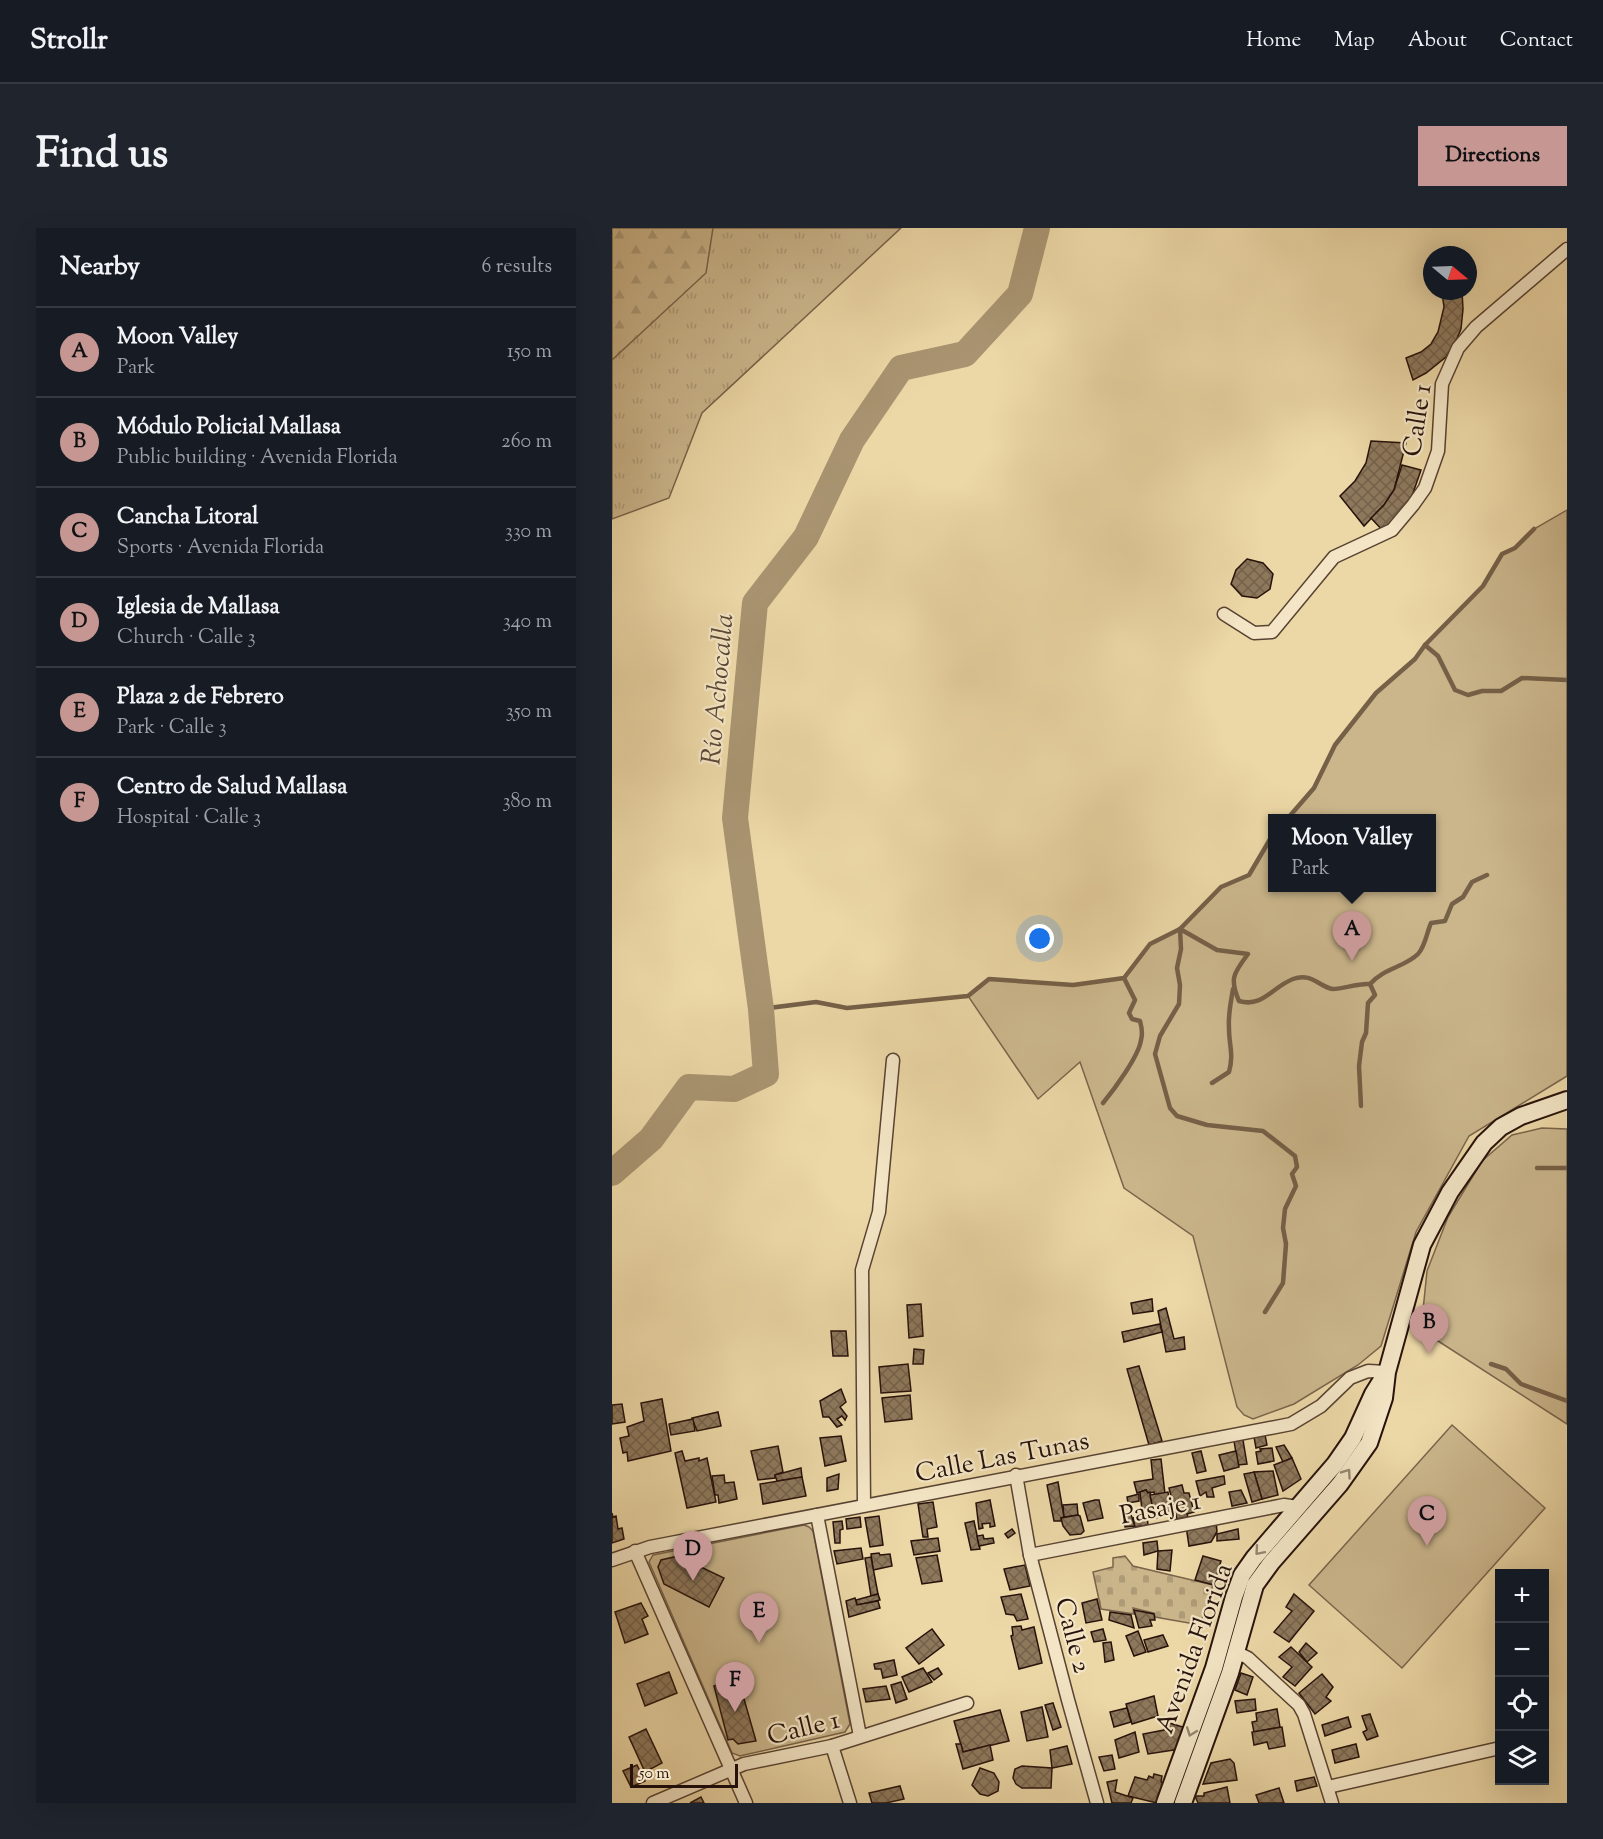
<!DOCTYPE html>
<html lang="en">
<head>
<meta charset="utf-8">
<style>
	body { margin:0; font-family:"Sorts Mill Goudy",serif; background:#20242c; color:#f1f3f6 }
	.controls { position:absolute; right:18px; bottom:18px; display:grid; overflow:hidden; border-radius:0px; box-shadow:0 6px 24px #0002 }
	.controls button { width:54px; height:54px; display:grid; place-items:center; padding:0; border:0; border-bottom:2px solid #363941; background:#171b24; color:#f1f3f6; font:30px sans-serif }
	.compass { position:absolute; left:811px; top:18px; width:54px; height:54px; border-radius:50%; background:#171b24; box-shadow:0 6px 24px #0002; rotate:109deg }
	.scale { position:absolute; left:18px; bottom:15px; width:108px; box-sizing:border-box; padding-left:6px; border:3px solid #27120b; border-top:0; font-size:16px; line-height:21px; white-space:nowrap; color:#27120b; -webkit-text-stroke:4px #f3e5c5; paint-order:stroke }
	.you { position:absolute; left:428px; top:711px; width:21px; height:21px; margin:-15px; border:4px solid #fff; border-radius:50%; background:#1a73e8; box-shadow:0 0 0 9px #1a73e833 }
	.badge { display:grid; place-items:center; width:39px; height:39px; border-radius:50%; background:#c59692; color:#111; font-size:20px; font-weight:700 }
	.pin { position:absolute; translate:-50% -50px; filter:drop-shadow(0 2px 3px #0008) }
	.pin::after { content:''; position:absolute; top:32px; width:21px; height:18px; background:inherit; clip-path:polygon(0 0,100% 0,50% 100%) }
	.popup { position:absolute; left:656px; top:586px; width:168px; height:78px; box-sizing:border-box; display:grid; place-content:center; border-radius:0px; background:#171b24; filter:drop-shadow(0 2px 4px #0005); font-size:20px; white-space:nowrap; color:#9ea1a6 }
	.popup b { font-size:22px; color:#f1f3f6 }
	.popup::after { content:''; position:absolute; left:50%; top:100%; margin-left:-12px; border:12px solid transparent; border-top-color:#171b24 }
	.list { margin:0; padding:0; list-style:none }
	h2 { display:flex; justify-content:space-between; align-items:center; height:78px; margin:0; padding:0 24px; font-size:26px }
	h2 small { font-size:20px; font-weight:400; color:#9ea1a6 }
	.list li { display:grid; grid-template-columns:39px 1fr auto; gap:18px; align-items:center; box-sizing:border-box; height:90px; padding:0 24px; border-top:2px solid #363941 }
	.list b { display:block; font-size:22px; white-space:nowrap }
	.list p { margin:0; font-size:20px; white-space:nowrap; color:#9ea1a6 }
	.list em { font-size:20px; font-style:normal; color:#9ea1a6 }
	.icon { flex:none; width:33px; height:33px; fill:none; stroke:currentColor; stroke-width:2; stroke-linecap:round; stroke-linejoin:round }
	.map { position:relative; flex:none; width:955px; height:1575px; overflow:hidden; border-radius:0px }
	header { display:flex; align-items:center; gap:36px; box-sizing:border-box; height:84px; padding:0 30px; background:#171b24; border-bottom:2px solid #363941 }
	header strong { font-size:28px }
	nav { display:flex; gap:33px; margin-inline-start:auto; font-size:21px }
	.intro { display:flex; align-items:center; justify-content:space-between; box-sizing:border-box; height:144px; padding:0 36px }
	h1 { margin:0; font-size:42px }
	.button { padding:15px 27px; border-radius:0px; background:#c59692; color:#111; font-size:21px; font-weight:700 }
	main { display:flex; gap:36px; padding:0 36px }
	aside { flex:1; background:#171b24; border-radius:0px; box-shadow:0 6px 24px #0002 }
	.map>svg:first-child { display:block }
</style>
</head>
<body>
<header>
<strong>Strollr</strong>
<nav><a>Home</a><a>Map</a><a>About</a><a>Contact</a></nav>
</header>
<div class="intro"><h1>Find us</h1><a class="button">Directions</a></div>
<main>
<aside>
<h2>Nearby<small>6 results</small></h2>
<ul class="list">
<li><span class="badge">A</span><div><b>Moon Valley</b><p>Park</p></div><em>150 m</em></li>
<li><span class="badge">B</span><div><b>Módulo Policial Mallasa</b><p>Public building · Avenida Florida</p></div><em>260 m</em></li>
<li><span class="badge">C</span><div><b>Cancha Litoral</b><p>Sports · Avenida Florida</p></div><em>330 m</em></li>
<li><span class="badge">D</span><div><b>Iglesia de Mallasa</b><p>Church · Calle 3</p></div><em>340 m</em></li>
<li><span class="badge">E</span><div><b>Plaza 2 de Febrero</b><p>Park · Calle 3</p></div><em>350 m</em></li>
<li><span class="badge">F</span><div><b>Centro de Salud Mallasa</b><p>Hospital · Calle 3</p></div><em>380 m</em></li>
</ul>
</aside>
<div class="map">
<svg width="955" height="1575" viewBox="0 0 955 1575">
	<defs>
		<pattern id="grass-tufts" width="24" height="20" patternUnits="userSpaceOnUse" patternTransform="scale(1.5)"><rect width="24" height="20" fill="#cbb68c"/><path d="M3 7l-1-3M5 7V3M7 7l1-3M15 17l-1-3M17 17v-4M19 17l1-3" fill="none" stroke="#ae9b77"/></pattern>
		<pattern id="forest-firs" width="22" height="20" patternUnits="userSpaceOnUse" patternTransform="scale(1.5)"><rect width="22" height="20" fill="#cbb68c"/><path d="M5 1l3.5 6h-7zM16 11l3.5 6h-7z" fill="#ae9b77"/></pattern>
		<pattern id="cemetery-stones" width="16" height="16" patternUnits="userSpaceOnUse" patternTransform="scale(1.5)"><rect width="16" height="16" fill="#cbb68c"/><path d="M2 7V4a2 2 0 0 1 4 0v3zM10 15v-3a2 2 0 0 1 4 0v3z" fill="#ae9b77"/></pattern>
		<pattern id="building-cross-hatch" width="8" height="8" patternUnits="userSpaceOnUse" patternTransform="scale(1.5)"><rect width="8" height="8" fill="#8d785c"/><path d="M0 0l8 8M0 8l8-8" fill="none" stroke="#73614a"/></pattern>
	</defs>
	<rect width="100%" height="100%" fill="#ecd7a6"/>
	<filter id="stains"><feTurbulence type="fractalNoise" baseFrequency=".00333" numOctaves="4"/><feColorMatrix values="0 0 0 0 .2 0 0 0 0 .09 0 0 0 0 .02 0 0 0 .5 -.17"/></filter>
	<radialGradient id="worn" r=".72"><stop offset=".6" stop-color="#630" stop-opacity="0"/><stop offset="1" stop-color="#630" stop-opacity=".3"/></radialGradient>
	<path fill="url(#grass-tufts)" stroke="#79644c" stroke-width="1.5" d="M0,0H289L90,185L57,270L0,291Z"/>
	<path fill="url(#forest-firs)" stroke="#79644c" stroke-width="1.5" d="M0,0H101L94,45L0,132Z"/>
	<path fill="url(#cemetery-stones)" stroke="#79644c" stroke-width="1.5" d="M513,1328L521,1338L601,1357L588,1397L543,1389L542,1385L521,1380L522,1386L489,1381L481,1344L501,1339V1330Z"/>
	<g fill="#cbb68c" stroke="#79644c" stroke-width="1.5">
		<path d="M955,282V848L857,908L804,1004L769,1118L746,1137L682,1176L641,1191L632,1187L625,1179L581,1008L512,960L468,834L426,871L356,768L377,751L461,757L512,750L538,716L568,701L609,659L637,647L660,608V660H819V590H676L702,560L723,517L764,465L803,431L813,417L871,358L890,326L903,320L922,301Z"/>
		<path d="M930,900L955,901V1196L809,1102L815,1043L836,989L870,933L900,907Z"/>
		<path d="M840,1197L933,1280L790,1440L697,1357Z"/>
		<path d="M192,1297L197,1299L201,1303L238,1496L233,1504L128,1528L120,1525L37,1334L41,1327Z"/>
	</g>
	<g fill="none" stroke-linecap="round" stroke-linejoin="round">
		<g stroke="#756048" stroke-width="4.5">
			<path d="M813,417L871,358L890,326L903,320L922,301"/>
			<path d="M676,590L702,560L723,517L764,465L803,431L813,417L826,428L843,462L856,467L870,463H889L910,450L955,452"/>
			<path d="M568,701L569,721L565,740L568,757L567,776L548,808L543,826L558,880L565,888L595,897L651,903L683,928L685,939L680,946L684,958L673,981L671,1000L674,1016L671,1055L653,1084"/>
			<path d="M568,701L605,722L636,726C622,745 617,750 627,773C651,780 660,759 681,751C700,744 707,759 721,761C732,761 745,755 758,756C772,740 793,739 806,726C813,719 815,704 819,695L833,693L840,676L851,669L860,654L875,647"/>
			<path d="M149,781L204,774L235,780L356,768L377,751L461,757L512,750L538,716L568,701L609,659L637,647L660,608"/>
			<path d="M600,855L617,844C622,826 617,818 617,800C616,786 619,774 621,761"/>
			<path d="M491,875C501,863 527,828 529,812C531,805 530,800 528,793L520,791L517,785L523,772L512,750"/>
			<path d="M749,878L747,838L750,814L754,805L756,775L763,767L758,756"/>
			<path d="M925,940H955"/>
			<path d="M879,1136L894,1141L909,1156L955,1173"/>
		</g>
		<path stroke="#a99471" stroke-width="26" d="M0,945L39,911L77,859L122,861L154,846L149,781L123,590L143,375L194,309L240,212L289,140L353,126L408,66L425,0"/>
	</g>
	<g fill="url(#building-cross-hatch)" stroke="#27120b" stroke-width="1.5">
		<path d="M850,63L851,81L849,101L843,115L834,129L814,145L801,152L794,130L809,124L819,116L826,104L832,79L830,65Z"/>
		<path d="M759,213L794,215L782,262L772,277L752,298L728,268L743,253L754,235Z"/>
		<path d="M790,237L809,242L800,268L787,288L772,304L759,290L772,277L782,262Z"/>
		<path d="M635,331L651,335L661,346L658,361L645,370L630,368L619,356L624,342Z"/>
		<path d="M540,1071L541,1083L521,1086L519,1075Z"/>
		<path d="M309,1076L311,1108L297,1110L295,1077Z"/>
		<path d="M554,1080L562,1111L572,1109L573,1121L554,1124L546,1083Z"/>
		<path d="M548,1096L550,1104L512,1114L510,1104Z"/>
		<path d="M219,1103H234L236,1128H221Z"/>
		<path d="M302,1121L312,1122L311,1136H301Z"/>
		<path d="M296,1136L299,1163L269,1165L267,1139Z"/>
		<path d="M527,1138L550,1213L537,1217L515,1141Z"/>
		<path d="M229,1161L234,1174L228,1179L235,1188L233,1192L230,1188L225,1191L230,1197L225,1199L217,1189H211L208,1173Z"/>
		<path d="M298,1167L300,1191L273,1194L270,1170Z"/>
		<path d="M50,1171L59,1223L16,1233L15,1224L11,1225L8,1210L17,1208L15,1199L32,1193L29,1175Z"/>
		<path d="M10,1176L13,1194L0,1196V1177Z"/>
		<path d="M106,1184L109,1198L85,1203L80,1190Z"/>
		<path d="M81,1191L83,1203L59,1207L57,1196Z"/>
		<path d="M653,1207L655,1217L644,1220L642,1209Z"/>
		<path d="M229,1208L234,1233L213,1238L208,1210Z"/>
		<path d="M631,1212L635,1236L626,1237L622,1213Z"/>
		<path d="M672,1217L680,1230L671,1234L664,1219Z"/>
		<path d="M166,1218L171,1244L163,1247V1250L146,1252L139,1223Z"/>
		<path d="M660,1220L662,1233L646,1236L644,1224L649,1223L648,1221Z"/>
		<path d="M70,1223L73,1233L87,1230V1233L95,1230L104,1274L75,1280L63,1225Z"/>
		<path d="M589,1223L594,1243L585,1245L580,1225Z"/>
		<path d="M624,1223L627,1239L612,1243L607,1227Z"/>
		<path d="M680,1230L689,1251L671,1263L662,1237Z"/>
		<path d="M549,1231L553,1266L543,1268L542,1264L536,1265L534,1262L525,1265L522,1254L541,1251L539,1232Z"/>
		<path d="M189,1240L190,1249L165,1253L163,1247Z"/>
		<path d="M661,1243L666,1267L650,1271L642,1244Z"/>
		<path d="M642,1244L650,1271L640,1274L632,1246Z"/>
		<path d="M227,1246L226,1261L215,1263V1250Z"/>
		<path d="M112,1247L113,1255L122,1254L125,1271L107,1275L106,1267H103L100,1248Z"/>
		<path d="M612,1248L613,1256L600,1260L602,1269H595L594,1264L588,1268L584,1253Z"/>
		<path d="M190,1249L194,1268L151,1276L148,1256Z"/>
		<path d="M446,1254L452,1289L449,1290L450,1293H442L435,1257Z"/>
		<path d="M570,1257L572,1265H577L582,1284L575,1286L576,1289L565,1291L557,1260Z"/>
		<path d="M534,1262L536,1265L538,1264L541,1279L530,1282L528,1264Z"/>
		<path d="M629,1262L635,1275L620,1278L617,1264Z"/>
		<path d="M556,1264L559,1287L543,1290L538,1267Z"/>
		<path d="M527,1266V1273L516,1275L515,1269Z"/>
		<path d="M378,1272L383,1298L378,1299V1295L370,1296L371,1300L367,1301L364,1275Z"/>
		<path d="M483,1272H487L491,1290L476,1293L471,1275Z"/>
		<path d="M321,1274L325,1299L315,1301L316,1309H311L306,1276Z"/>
		<path d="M465,1276L466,1287L452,1289L451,1277Z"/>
		<path d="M518,1284L523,1298L513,1299L511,1286Z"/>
		<path d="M0,1285L1,1289L4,1288L6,1301L10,1300L12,1311L0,1315Z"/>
		<path d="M466,1287L468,1288L472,1303L469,1306L458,1307L451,1298L449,1290Z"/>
		<path d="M267,1288L271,1317L258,1319L253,1290Z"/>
		<path d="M535,1288L536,1297L523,1299L521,1290Z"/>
		<path d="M248,1289L249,1299L235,1301L234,1291Z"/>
		<path d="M604,1292L605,1304L599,1314L577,1318L574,1298Z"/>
		<path d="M230,1293L231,1301L228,1302V1315H223L221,1294Z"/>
		<path d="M362,1293L368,1321L359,1322L353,1295Z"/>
		<path d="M400,1301L403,1305L396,1310L393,1306Z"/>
		<path d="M626,1301L627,1311L605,1313V1306Z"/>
		<path d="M371,1307L372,1311L381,1310L382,1315L367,1318L365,1308Z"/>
		<path d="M326,1310L328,1323L302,1327L299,1313Z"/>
		<path d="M545,1313L546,1323L532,1327L531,1315Z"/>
		<path d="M249,1320L251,1331L225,1336L222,1323Z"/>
		<path d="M560,1322L558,1343L545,1341L546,1323Z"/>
		<path d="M267,1325L268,1327L278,1326L280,1338L261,1342L259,1326Z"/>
		<path d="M325,1327L330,1353L310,1356L304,1330Z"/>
		<path d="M66,1328L112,1350L97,1379L52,1356L46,1339L49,1332Z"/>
		<path d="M591,1328L609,1333L602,1357L583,1352Z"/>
		<path d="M259,1329L266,1366L259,1368L253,1330Z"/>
		<path d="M413,1337L418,1358L398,1362L392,1341Z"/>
		<path d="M266,1366L268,1372L245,1377L244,1372Z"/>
		<path d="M409,1366L416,1391L405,1393L402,1387L394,1386L389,1369Z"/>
		<path d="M682,1366L702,1383L677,1414L662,1404L680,1383L674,1379Z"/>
		<path d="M243,1370L245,1377L266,1373L268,1380L237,1389L234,1373Z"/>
		<path d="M485,1371L490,1392L474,1395L470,1375Z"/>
		<path d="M29,1375L36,1388L30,1391L36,1406L13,1415L3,1384Z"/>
		<path d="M522,1382L542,1386L543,1392H538L540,1398L527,1400Z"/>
		<path d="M498,1384L519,1387L522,1400L497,1392Z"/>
		<path d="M409,1398L410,1402L422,1399L430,1435L407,1441L399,1408L401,1407L400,1399Z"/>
		<path d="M320,1401L332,1417L307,1436L294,1420Z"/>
		<path d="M491,1401L494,1412L482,1414L479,1404Z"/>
		<path d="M526,1403L534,1424L522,1428L514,1408Z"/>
		<path d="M551,1407L556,1418L536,1424L532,1412Z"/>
		<path d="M499,1414L502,1432L493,1434L491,1415Z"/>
		<path d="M694,1415L705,1425L695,1434L687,1424Z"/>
		<path d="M679,1419L700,1439L683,1458L671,1449L680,1439L667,1429Z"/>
		<path d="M282,1432L285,1447L271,1450L269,1441H263L262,1436Z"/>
		<path d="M311,1440L320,1454L297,1464L290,1449Z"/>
		<path d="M326,1440L330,1446L322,1452L316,1445Z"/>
		<path d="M57,1444L65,1465L33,1478L25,1456Z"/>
		<path d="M629,1445L641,1449L635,1467L623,1462Z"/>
		<path d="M710,1446L721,1459L714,1469L719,1473L703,1486L687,1465Z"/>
		<path d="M126,1450L144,1513L126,1516L121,1511L116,1512L102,1458Z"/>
		<path d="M289,1454L295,1471L284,1475L279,1457Z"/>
		<path d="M274,1458L278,1471L254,1474L251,1461Z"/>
		<path d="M542,1468L546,1488L520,1496L514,1476Z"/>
		<path d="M643,1471L644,1482L625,1485L623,1473Z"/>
		<path d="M441,1475L449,1499L441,1502L433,1477Z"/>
		<path d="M430,1479L436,1509L415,1513L409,1484Z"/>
		<path d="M515,1480L519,1494L502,1499L498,1484Z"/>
		<path d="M665,1481L668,1499L642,1504L640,1494L645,1493L644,1485Z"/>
		<path d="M388,1482L397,1513L351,1524L342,1493Z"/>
		<path d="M758,1486L766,1508L755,1512L751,1504L755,1502L750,1488Z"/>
		<path d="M736,1489L739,1499L713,1508L710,1497Z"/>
		<path d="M554,1494L574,1500L568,1521L536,1526L531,1506L552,1502Z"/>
		<path d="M670,1499L673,1518L657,1521L655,1514L642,1517L640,1504Z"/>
		<path d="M34,1501L50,1535L33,1544L17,1509Z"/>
		<path d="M523,1504L527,1524L507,1530L503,1512Z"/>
		<path d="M344,1516H349L351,1524L378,1517L381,1532L351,1541Z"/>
		<path d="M744,1516L747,1529L723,1535L720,1522Z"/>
		<path d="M455,1518L460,1536L440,1540L438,1522Z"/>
		<path d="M500,1527L503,1541L492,1543L487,1529Z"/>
		<path d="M618,1531L622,1535L625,1552L591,1556L599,1535Z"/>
		<path d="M25,1537L33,1553L19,1559L11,1543Z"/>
		<path d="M410,1538L440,1540L439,1560H410L404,1556L401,1550L402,1545L403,1541Z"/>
		<path d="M368,1540L382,1545L387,1554L386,1563L376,1568L368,1566L360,1557Z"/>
		<path d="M542,1546L550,1548L549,1554L552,1556L545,1575L516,1568L523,1549L535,1552L537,1548L541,1550Z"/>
		<path d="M702,1549L705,1558L685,1563L683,1553Z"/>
		<path d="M505,1552L503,1564L521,1570L519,1575H500L495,1554Z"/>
		<path d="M288,1558L292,1571L274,1575H260L257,1565Z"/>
		<path d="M615,1559L618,1575H586L583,1568H592V1565Z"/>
		<path d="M667,1560L672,1575H647L644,1567Z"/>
		<path d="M89,1569L92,1575H78Z"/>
	</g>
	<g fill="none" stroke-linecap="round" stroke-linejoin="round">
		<defs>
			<g id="street">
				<path d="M612,386L642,405L660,404L722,329L780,302L801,277L813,260L826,223L830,156L846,120L864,99L955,21"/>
				<path d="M404,1247L418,1327L456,1472L485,1575"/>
				<path d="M252,1277L250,1042L267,984L281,832"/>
				<path d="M205,1287L248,1508"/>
				<path d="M23,1323L134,1575"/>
				<path d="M418,1327L672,1277L686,1279"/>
				<path d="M0,1332L38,1319L679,1196L709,1178L738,1150L756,1143L775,1144"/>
				<path d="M624,1424L636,1430L687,1477L692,1486L720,1575"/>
				<path d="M220,1518L238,1575"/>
				<path d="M716,1559L888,1520"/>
				<path d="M41,1575L132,1536L220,1518L355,1475"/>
			</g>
			<g id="secondary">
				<path d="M553,1575L602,1440L622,1369L630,1347L642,1330L723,1236L741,1210L761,1166L771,1150"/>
				<path d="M571,1575L618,1445L643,1357L659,1335L728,1256L757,1215L772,1170L775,1144L810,1017L838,964L872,915L889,899L909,888L955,872"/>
			</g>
		</defs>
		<use href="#street" stroke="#584332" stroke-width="15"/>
		<use href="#secondary" stroke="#27120b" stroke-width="20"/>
		<use href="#street" stroke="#f3e5c5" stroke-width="12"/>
		<use href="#secondary" stroke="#f3e5c5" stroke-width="16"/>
	</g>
	<defs><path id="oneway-chevron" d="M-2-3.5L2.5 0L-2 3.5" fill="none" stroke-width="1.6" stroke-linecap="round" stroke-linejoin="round" transform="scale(1.5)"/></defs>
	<g stroke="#978671">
		<use href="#oneway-chevron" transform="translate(735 1245) rotate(-55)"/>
		<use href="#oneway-chevron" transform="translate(647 1323) rotate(131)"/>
		<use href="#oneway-chevron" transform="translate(579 1504) rotate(110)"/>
	</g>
	<g text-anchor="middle" stroke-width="4.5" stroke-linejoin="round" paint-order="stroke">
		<g font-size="26" fill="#27120b" stroke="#f3e5c5">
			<text transform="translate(804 192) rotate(-81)" y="9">Calle 1</text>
			<text transform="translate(390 1228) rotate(-11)" y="9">Calle Las Tunas</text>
			<text transform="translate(548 1279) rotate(-11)" y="9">Pasaje 1</text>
			<text transform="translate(462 1407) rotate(75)" y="9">Calle 2</text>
			<text transform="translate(581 1420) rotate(-70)" y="9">Avenida Florida</text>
			<text transform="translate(191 1499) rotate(-14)" y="9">Calle 1</text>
		</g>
		<g font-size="27" font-style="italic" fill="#5b4634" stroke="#f3e5c5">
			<text transform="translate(105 461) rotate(-85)" y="9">Río Achocalla</text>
		</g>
	</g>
	<rect width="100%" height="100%" filter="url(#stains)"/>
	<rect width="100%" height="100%" fill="url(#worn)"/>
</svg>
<div class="controls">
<button>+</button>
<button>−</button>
<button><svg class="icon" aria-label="locate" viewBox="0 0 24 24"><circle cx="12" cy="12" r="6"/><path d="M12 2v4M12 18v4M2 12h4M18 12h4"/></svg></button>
<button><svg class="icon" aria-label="layers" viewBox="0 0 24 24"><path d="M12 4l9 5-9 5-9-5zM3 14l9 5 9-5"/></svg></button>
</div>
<svg class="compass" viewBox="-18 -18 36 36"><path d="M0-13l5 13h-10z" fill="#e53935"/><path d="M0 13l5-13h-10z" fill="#9ea1a6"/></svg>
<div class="scale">50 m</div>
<div class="you"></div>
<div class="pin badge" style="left:740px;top:733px">A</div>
<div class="popup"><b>Moon Valley</b>Park</div>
<div class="pin badge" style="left:817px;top:1126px">B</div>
<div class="pin badge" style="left:815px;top:1318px">C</div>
<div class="pin badge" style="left:81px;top:1353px">D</div>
<div class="pin badge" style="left:147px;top:1415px">E</div>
<div class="pin badge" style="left:123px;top:1484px">F</div>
</div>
</main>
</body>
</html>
